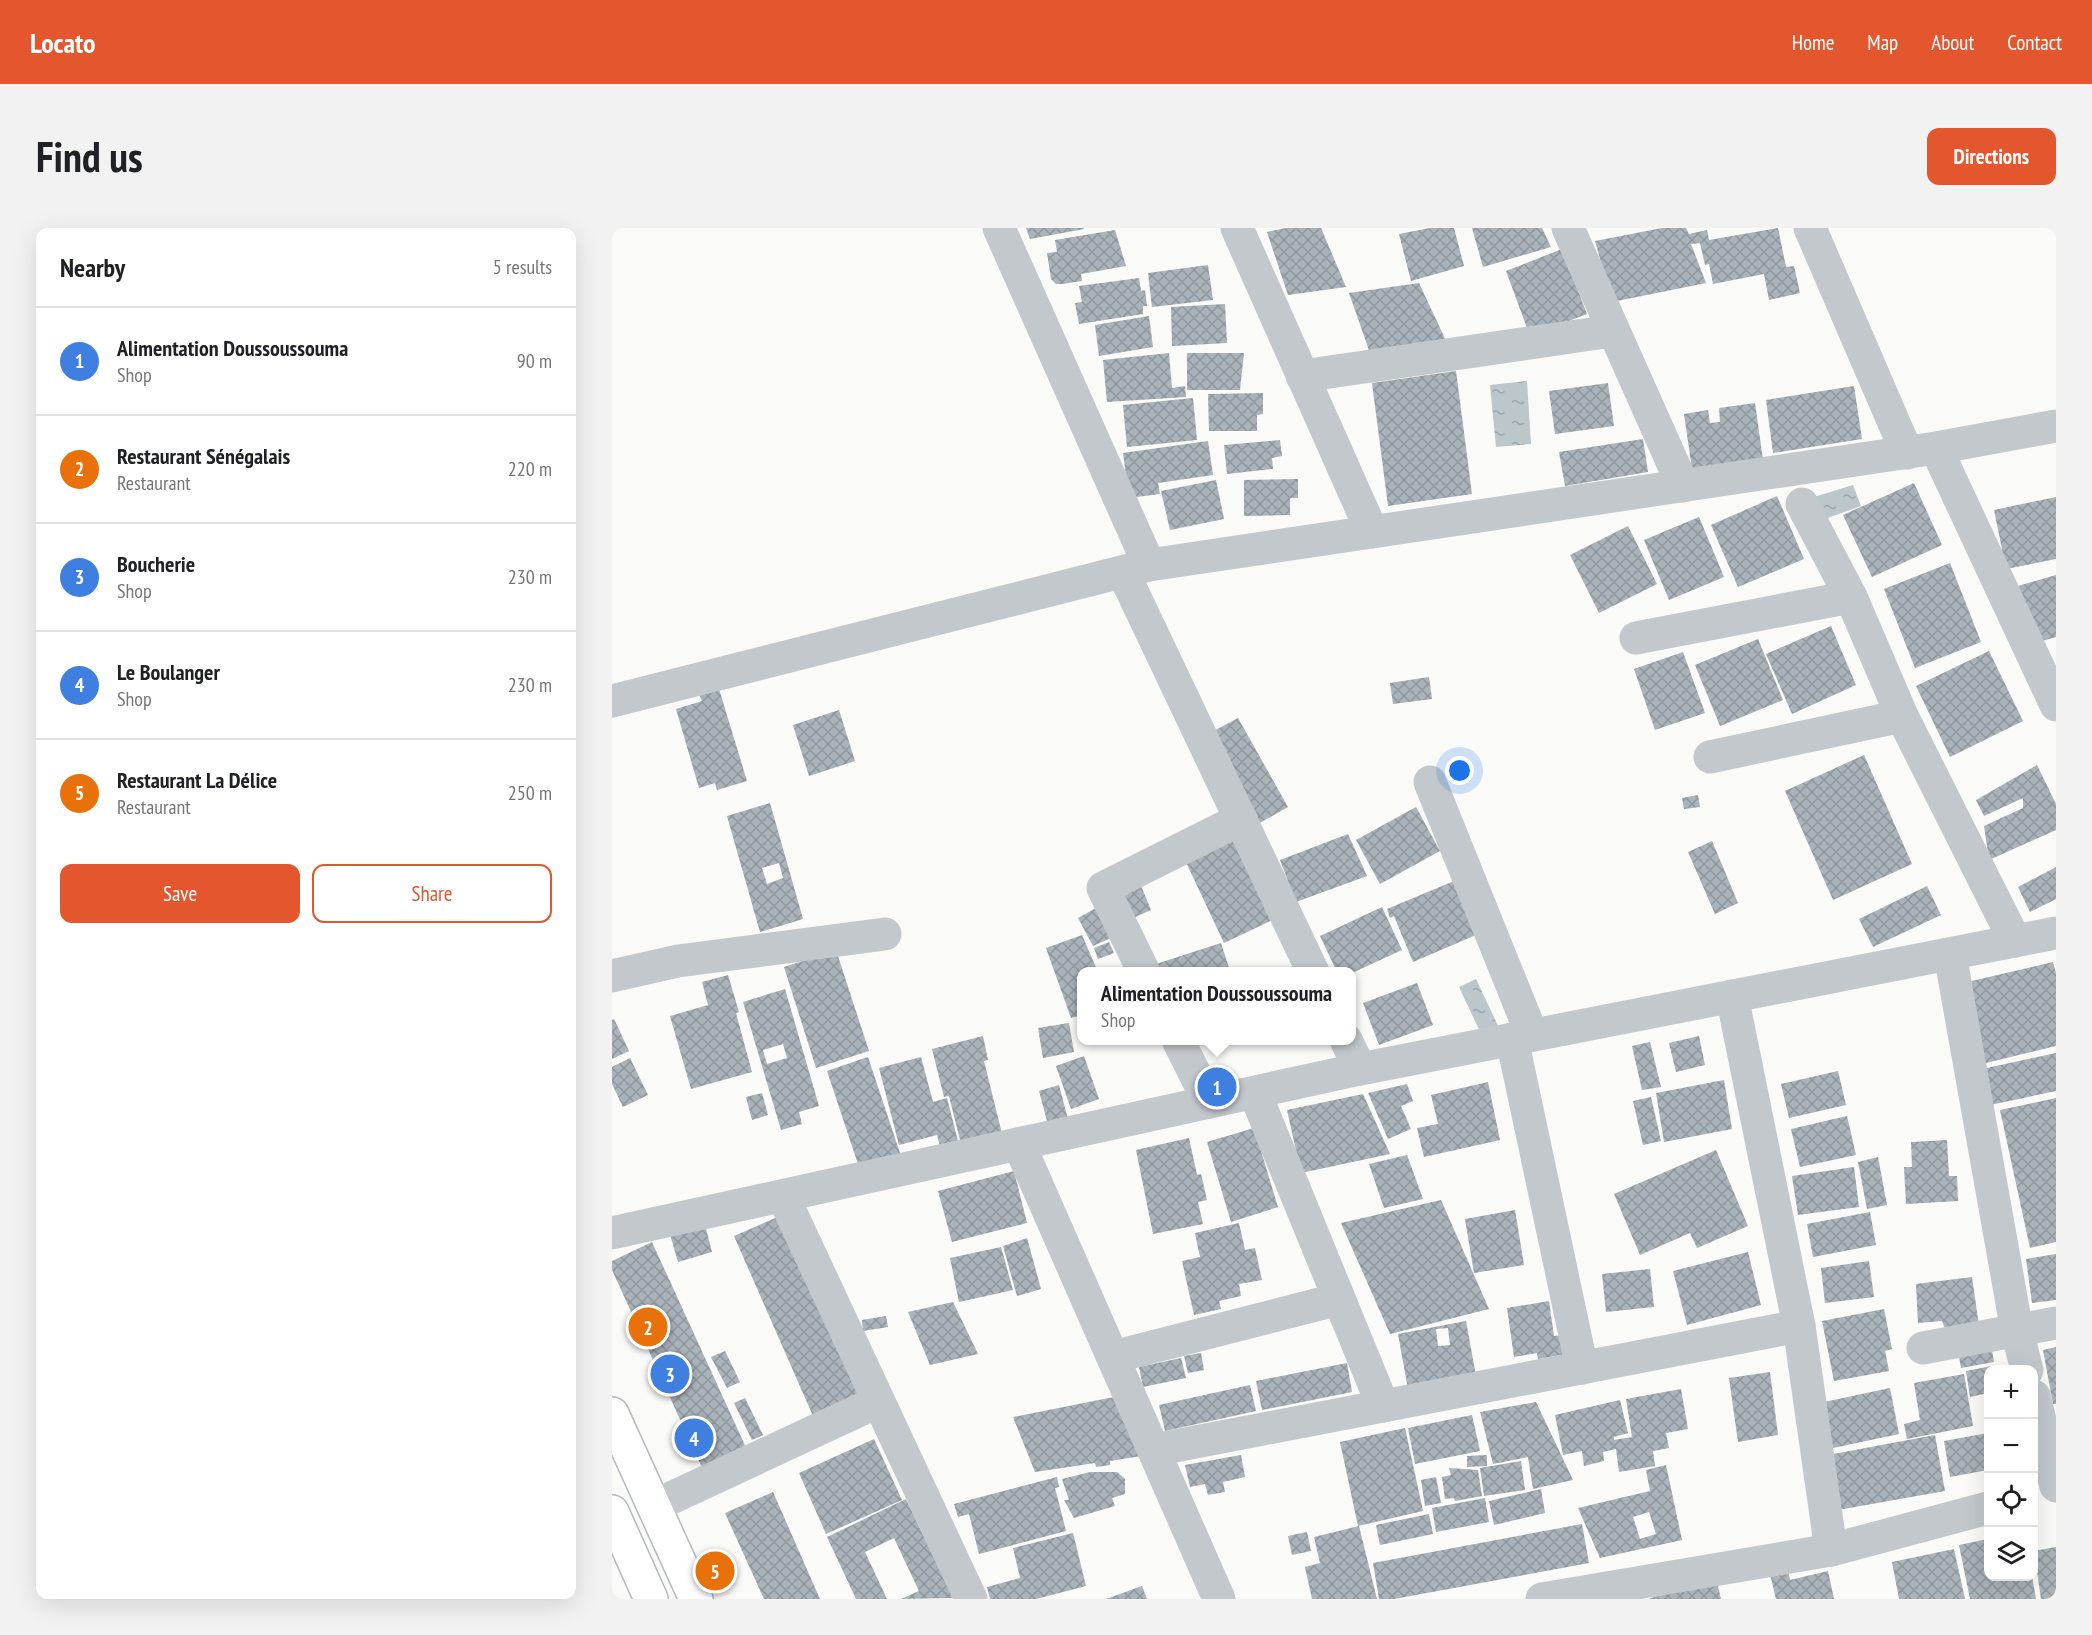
<!DOCTYPE html>
<html lang="en">
<head>
<meta charset="utf-8">
<style>
	body { margin:0; font-family:"PT Sans Narrow",sans-serif; background:#f2f2f2; color:#202124 }
	.controls { position:absolute; right:18px; bottom:18px; display:grid; overflow:hidden; border-radius:12px; box-shadow:0 6px 24px #0002 }
	.controls button { width:54px; height:54px; display:grid; place-items:center; padding:0; border:0; border-bottom:2px solid #e0e0e0; background:#fff; color:#202124; font:30px sans-serif }
	.you { position:absolute; left:848px; top:543px; width:21px; height:21px; margin:-15px; border:4px solid #fff; border-radius:50%; background:#1a73e8; box-shadow:0 0 0 9px #1a73e833 }
	.badge { display:grid; place-items:center; width:39px; height:39px; border-radius:50%; background:#e4572e; color:#fff; font-size:20px; font-weight:700 }
	.pin { position:absolute; translate:-50% -50%; border:3px solid #fff; box-shadow:0 2px 6px #0006 }
	.popup { position:absolute; left:465px; top:739px; width:279px; height:78px; box-sizing:border-box; display:grid; place-content:center; border-radius:12px; background:#fff; filter:drop-shadow(0 2px 4px #0005); font-size:20px; white-space:nowrap; color:#757577 }
	.popup b { font-size:22px; color:#202124 }
	.popup::after { content:''; position:absolute; left:50%; top:100%; margin-left:-12px; border:12px solid transparent; border-top-color:#fff }
	.list { margin:0; padding:0; list-style:none }
	h2 { display:flex; justify-content:space-between; align-items:center; height:78px; margin:0; padding:0 24px; font-size:26px }
	h2 small { font-size:20px; font-weight:400; color:#757577 }
	.list li { display:grid; grid-template-columns:39px 1fr auto; gap:18px; align-items:center; box-sizing:border-box; height:108px; padding:0 24px; border-top:2px solid #e0e0e0 }
	.list b { display:block; font-size:22px; white-space:nowrap }
	.list p { margin:0; font-size:20px; white-space:nowrap; color:#757577 }
	.list em { font-size:20px; font-style:normal; color:#757577 }
	.actions { display:flex; gap:12px; padding:18px 24px }
	.actions a { flex:1; padding:14px 0; border:2px solid #e4572e; border-radius:12px; text-align:center; font-size:21px; color:#e4572e }
	.actions .main { background:#e4572e; color:#fff }
	.icon { flex:none; width:33px; height:33px; fill:none; stroke:currentColor; stroke-width:2; stroke-linecap:round; stroke-linejoin:round }
	.map { position:relative; flex:none; width:1444px; height:1371px; overflow:hidden; border-radius:12px }
	header { display:flex; align-items:center; gap:36px; box-sizing:border-box; height:84px; padding:0 30px; background:#e4572e; color:#fff }
	header strong { font-size:28px }
	nav { display:flex; gap:33px; margin-inline-start:auto; font-size:21px }
	.intro { display:flex; align-items:center; justify-content:space-between; box-sizing:border-box; height:144px; padding:0 36px }
	h1 { margin:0; font-size:42px }
	.button { padding:15px 27px; border-radius:12px; background:#e4572e; color:#fff; font-size:21px; font-weight:700 }
	main { display:flex; gap:36px; padding:0 36px }
	aside { flex:1; background:#fff; border-radius:12px; box-shadow:0 6px 24px #0002 }
	.map>svg:first-child { display:block }
</style>
</head>
<body>
<header>
<strong>Locato</strong>
<nav><a>Home</a><a>Map</a><a>About</a><a>Contact</a></nav>
</header>
<div class="intro"><h1>Find us</h1><a class="button">Directions</a></div>
<main>
<aside>
<h2>Nearby<small>5 results</small></h2>
<ul class="list">
<li><span class="badge" style="background:#3f7fe0">1</span><div><b>Alimentation Doussoussouma</b><p>Shop</p></div><em>90 m</em></li>
<li><span class="badge" style="background:#e8710a">2</span><div><b>Restaurant Sénégalais</b><p>Restaurant</p></div><em>220 m</em></li>
<li><span class="badge" style="background:#3f7fe0">3</span><div><b>Boucherie</b><p>Shop</p></div><em>230 m</em></li>
<li><span class="badge" style="background:#3f7fe0">4</span><div><b>Le Boulanger</b><p>Shop</p></div><em>230 m</em></li>
<li><span class="badge" style="background:#e8710a">5</span><div><b>Restaurant La Délice</b><p>Restaurant</p></div><em>250 m</em></li>
</ul>
<div class="actions"><a class="main">Save</a><a>Share</a></div>
</aside>
<div class="map">
<svg width="1444" height="1371" viewBox="0 0 1444 1371">
	<defs>
		<pattern id="water-ripples" width="26" height="14" patternUnits="userSpaceOnUse" patternTransform="scale(1.5)"><rect width="26" height="14" fill="#bbc7cb"/><path d="M2 4q2-2 4 0t4 0M15 11q2-2 4 0t4 0" fill="none" stroke="#9ca6aa"/></pattern>
		<pattern id="building-cross-hatch" width="8" height="8" patternUnits="userSpaceOnUse" patternTransform="scale(1.5)"><rect width="8" height="8" fill="#aab3b9"/><path d="M0 0l8 8M0 8l8-8" fill="none" stroke="#8e969c"/></pattern>
	</defs>
	<rect width="100%" height="100%" fill="#fafaf8"/>
	<g fill="url(#water-ripples)">
		<path d="M915,153L919,216L884,219L878,157Z"/>
		<path d="M1241,257L1249,278L1210,292L1202,269Z"/>
		<path d="M864,751L888,802L871,810L847,759Z"/>
	</g>
	<g fill="url(#building-cross-hatch)" fill-rule="evenodd">
		<path d="M414,0H472V1L418,11Z"/>
		<path d="M674,0H709L734,59L676,67L655,4Z"/>
		<path d="M818,0H842L852,38L799,53L787,6Z"/>
		<path d="M860,0H930L939,19L871,39Z"/>
		<path d="M1050,0H1074L1077,6L1095,2L1097,12L1166,0L1174,39L1182,38L1188,65L1157,72L1152,46L1101,56L1097,36L1093,37L1088,15L1079,16L1094,55L1000,74L983,13Z"/>
		<path d="M503,2L514,38L469,46L470,53L450,56H444L439,51L435,25L445,24L443,12Z"/>
		<path d="M950,21L975,86L918,108L894,43Z"/>
		<path d="M596,37L601,72L540,79L536,45Z"/>
		<path d="M527,50L529,63L533,62L535,78H531V86L467,96L463,75L470,74L467,58Z"/>
		<path d="M807,55L835,115L759,128L737,65Z"/>
		<path d="M613,76L615,115L560,118L559,79Z"/>
		<path d="M537,88L541,119L487,128L483,97Z"/>
		<path d="M557,125L560,160L573,158L574,169L495,174L491,132Z"/>
		<path d="M575,125H632L628,162H575Z"/>
		<path d="M844,143L860,266L776,278L760,155Z"/>
		<path d="M996,155L1002,198L943,206L937,163Z"/>
		<path d="M1242,158L1250,211L1161,225L1154,172Z"/>
		<path d="M651,165V186L645,187V203H597L596,166Z"/>
		<path d="M581,170L585,212L515,219L511,177Z"/>
		<path d="M1143,175L1151,232L1080,241L1072,186L1096,182L1098,195L1108,194L1107,180Z"/>
		<path d="M1031,211L1036,244L953,258L947,224Z"/>
		<path d="M668,212L670,228L660,230L661,241L615,246L612,217Z"/>
		<path d="M596,213L601,247L546,255L548,266L517,270L511,225Z"/>
		<path d="M686,251V270H678V287L632,288V252Z"/>
		<path d="M604,252L612,291L558,302L549,263Z"/>
		<path d="M1302,255L1330,317L1260,349L1231,287Z"/>
		<path d="M1165,268L1192,331L1126,359L1099,297Z"/>
		<path d="M1444,269V331L1394,341L1382,282Z"/>
		<path d="M1087,289L1112,349L1057,372L1032,312Z"/>
		<path d="M1016,298L1045,356L987,385L958,327Z"/>
		<path d="M1338,335L1369,414L1303,440L1272,361Z"/>
		<path d="M1444,347V409L1423,415L1406,358Z"/>
		<path d="M1219,398L1244,457L1180,486L1154,426Z"/>
		<path d="M1146,411L1171,472L1108,498L1083,437Z"/>
		<path d="M1377,423L1411,493L1338,529L1304,458Z"/>
		<path d="M1071,424L1093,485L1043,502L1022,441Z"/>
		<path d="M817,449L820,471L781,476L778,455Z"/>
		<path d="M107,461L135,553L105,562L103,555L87,560L64,481L90,473L87,467Z"/>
		<path d="M227,482L243,533L197,548L181,497Z"/>
		<path d="M626,490L676,579L644,597L594,507Z"/>
		<path d="M1252,527L1300,636L1221,672L1173,563Z"/>
		<path d="M1425,537L1444,576V602L1377,632L1372,598L1411,580V570L1372,588L1364,572Z"/>
		<path d="M1086,567L1088,579L1072,581L1070,570Z"/>
		<path d="M158,575L191,691L148,704L115,588ZM167,635L171,650L155,656L150,640Z"/>
		<path d="M804,579L828,623L768,656L744,612Z"/>
		<path d="M630,603L669,688L612,715L572,630Z"/>
		<path d="M736,606L755,648L684,674L668,632Z"/>
		<path d="M1100,613L1126,675L1103,686L1076,624Z"/>
		<path d="M1444,639V671L1418,684L1406,659Z"/>
		<path d="M527,653L539,682L521,690L508,661Z"/>
		<path d="M842,653L864,707L801,734L782,688L778,690L775,681Z"/>
		<path d="M1315,658L1329,687L1261,719L1247,691Z"/>
		<path d="M770,679L790,722L740,745L725,744L708,708Z"/>
		<path d="M484,680L499,710L481,718L466,690Z"/>
		<path d="M470,707L486,744H470V787L459,790L434,720Z"/>
		<path d="M497,714L502,725L486,731L482,720Z"/>
		<path d="M609,715L618,743L602,744L601,739L588,744H546L544,736Z"/>
		<path d="M224,722L257,823L204,840L172,739Z"/>
		<path d="M1441,734L1444,745V818L1370,836L1351,755Z"/>
		<path d="M116,747L127,784L124,785L140,844L79,861L58,788L96,777L90,754Z"/>
		<path d="M805,755L821,797L767,817L751,775Z"/>
		<path d="M173,761L207,878L187,884L190,896L169,902L131,774ZM171,816L175,830L155,836L151,822Z"/>
		<path d="M2,791L17,823L0,831V792Z"/>
		<path d="M457,795L462,824L431,830L426,800Z"/>
		<path d="M371,808L376,832L372,833L391,910L350,920L337,868L332,869L320,821Z"/>
		<path d="M1087,808L1093,837L1064,844L1057,815Z"/>
		<path d="M1038,814L1049,859L1030,862L1020,818Z"/>
		<path d="M1444,825V863L1378,877L1370,841Z"/>
		<path d="M472,828L487,871L459,881L444,838Z"/>
		<path d="M256,829L290,931L249,945L215,843Z"/>
		<path d="M309,829L321,874L335,870L347,917L329,922L325,907L287,917L267,840Z"/>
		<path d="M18,830L36,867L11,879L0,856V839Z"/>
		<path d="M1226,843L1234,877L1177,890L1169,856Z"/>
		<path d="M1112,852L1120,901L1052,914L1044,865Z"/>
		<path d="M876,854L888,912L812,929L805,900L826,896L819,867Z"/>
		<path d="M795,856L801,873L789,878L799,901L776,911L756,865Z"/>
		<path d="M447,857L458,899L438,904L427,863Z"/>
		<path d="M150,865L156,887L140,892L134,869Z"/>
		<path d="M751,866L778,926L689,945L675,882Z"/>
		<path d="M1039,869L1049,913L1031,917L1021,873Z"/>
		<path d="M1444,870V1014L1418,1020L1388,882Z"/>
		<path d="M1235,888L1244,927L1188,939L1179,901Z"/>
		<path d="M642,900L666,979L619,994L595,914Z"/>
		<path d="M577,910L585,947L589,946L595,972L586,974L591,996L541,1006L524,922Z"/>
		<path d="M1335,912L1337,948H1345L1346,973L1294,976L1292,939H1300L1299,914Z"/>
		<path d="M1104,922L1136,998L1085,1020L1078,1005L1028,1027L1002,966Z"/>
		<path d="M795,927L811,971L772,980L757,936Z"/>
		<path d="M1266,929L1275,977L1255,981L1246,934Z"/>
		<path d="M1242,939L1247,979L1186,987L1180,948Z"/>
		<path d="M402,943L415,995L340,1014L326,963Z"/>
		<path d="M829,972L877,1081L778,1106L729,995Z"/>
		<path d="M903,982L912,1037L862,1045L853,991Z"/>
		<path d="M1258,984L1264,1017L1201,1029L1195,996Z"/>
		<path d="M168,988L247,1167L201,1188L122,1008Z"/>
		<path d="M92,993L100,1024L66,1034L57,1003Z"/>
		<path d="M627,995L633,1022L643,1020L650,1052L627,1056L629,1068L607,1073L609,1081L582,1087L570,1033L588,1029L583,1005Z"/>
		<path d="M415,1010L429,1061L405,1068L391,1018Z"/>
		<path d="M40,1014L136,1224L92,1244L0,1042V1033Z"/>
		<path d="M389,1019L401,1062L347,1074L338,1030Z"/>
		<path d="M1136,1024L1149,1077L1075,1097L1061,1043Z"/>
		<path d="M1444,1026V1072L1420,1075L1414,1031Z"/>
		<path d="M1257,1033L1262,1069L1213,1075L1209,1040Z"/>
		<path d="M1038,1041L1042,1079L994,1084L990,1046Z"/>
		<path d="M1360,1049L1368,1105L1337,1111L1330,1093L1306,1095L1304,1056Z"/>
		<path d="M937,1073L942,1108L953,1107L956,1126L926,1131L925,1125L902,1129L895,1080Z"/>
		<path d="M341,1074L366,1126L318,1137L296,1084Z"/>
		<path d="M1272,1081L1280,1121L1273,1123L1277,1143L1222,1153L1210,1093Z"/>
		<path d="M274,1088L276,1099L251,1103L250,1092Z"/>
		<path d="M854,1093L864,1148L796,1161L786,1106ZM836,1100L838,1117L826,1118L824,1101Z"/>
		<path d="M1378,1111L1382,1134L1349,1140L1345,1117Z"/>
		<path d="M1444,1119V1176H1441L1431,1122Z"/>
		<path d="M113,1123L128,1154L115,1160L99,1129Z"/>
		<path d="M589,1125L592,1142L576,1145L572,1128Z"/>
		<path d="M569,1130L574,1150L531,1159L527,1139Z"/>
		<path d="M735,1135L740,1164L650,1182L644,1153Z"/>
		<path d="M1385,1137L1386,1142H1376V1165L1358,1169L1354,1143Z"/>
		<path d="M1158,1144L1166,1207L1126,1214L1117,1150Z"/>
		<path d="M1352,1146L1361,1198L1295,1211L1292,1196L1308,1192L1302,1155Z"/>
		<path d="M638,1157L644,1183L553,1203L547,1177Z"/>
		<path d="M1278,1160L1287,1206L1221,1220L1212,1174Z"/>
		<path d="M1069,1161L1076,1201L1054,1205L1057,1220L1041,1223L1043,1238L1007,1244L1004,1221L991,1224L992,1233L972,1238L970,1223L951,1227L943,1187L1008,1172L1016,1205L1002,1209V1212L1020,1209L1014,1171Z"/>
		<path d="M507,1168L536,1227L498,1233V1237L484,1239L483,1235L423,1244L401,1189Z"/>
		<path d="M133,1170L151,1207L140,1212L122,1175Z"/>
		<path d="M924,1174L961,1252L921,1261L916,1229L881,1236L868,1184Z"/>
		<path d="M860,1187L868,1223L803,1236L796,1200Z"/>
		<path d="M793,1200L811,1283L746,1298L728,1214Z"/>
		<path d="M1376,1205V1242L1338,1249L1332,1213Z"/>
		<path d="M1323,1207L1333,1263L1226,1282L1216,1227Z"/>
		<path d="M262,1211L290,1272L214,1306L187,1245Z"/>
		<path d="M629,1227L633,1249L611,1254L613,1264L596,1267L593,1256L578,1259L573,1237Z"/>
		<path d="M875,1227V1238L855,1239V1228Z"/>
		<path d="M909,1233L913,1262L872,1268L868,1240Z"/>
		<path d="M1054,1237L1070,1312L988,1330L966,1280L1038,1263L1034,1242ZM1037,1284L1044,1306L1028,1311L1021,1289Z"/>
		<path d="M837,1240L866,1242L870,1268L843,1273L842,1270L833,1271L830,1249L839,1247Z"/>
		<path d="M478,1244H505L513,1251V1266L500,1270L503,1278L462,1290L452,1272H457L450,1251Z"/>
		<path d="M445,1249L447,1259L443,1260L454,1303L367,1326L357,1286L346,1289L342,1276Z"/>
		<path d="M824,1249L829,1275L813,1278L809,1252Z"/>
		<path d="M929,1261L933,1285L882,1297L877,1273Z"/>
		<path d="M161,1264L208,1371H152L113,1285Z"/>
		<path d="M873,1270L877,1294L824,1304L820,1280Z"/>
		<path d="M294,1271L341,1370L289,1371L307,1363L282,1310L253,1324L275,1371H244L215,1309Z"/>
		<path d="M817,1286L821,1306L768,1317L764,1297Z"/>
		<path d="M970,1296L977,1335L782,1371H767L761,1335Z"/>
		<path d="M747,1298L765,1371H700L693,1339L708,1335L702,1309Z"/>
		<path d="M695,1304L699,1323L680,1327L676,1308Z"/>
		<path d="M461,1305L474,1358L424,1371H378L375,1359L408,1350L401,1320Z"/>
		<path d="M1376,1311V1348H1420L1424,1371H1358L1347,1317Z"/>
		<path d="M1444,1319V1371H1429L1422,1323Z"/>
		<path d="M1342,1321L1353,1371H1287L1280,1334Z"/>
		<path d="M1176,1342L1178,1352L1216,1343L1222,1371H1164L1158,1346Z"/>
		<path d="M1105,1354L1109,1371H1038V1370Z"/>
		<path d="M530,1358L535,1371H494Z"/>
	</g>
	<g fill="none" stroke-linecap="round" stroke-linejoin="round">
		<defs>
			<g id="highway">
				<path d="M0,1186L84,1371"/>
				<path d="M0,1284L39,1371"/>
			</g>
		</defs>
		<use href="#highway" stroke="#b4b9bd" stroke-width="36"/>
		<g stroke="#c3c8cc" stroke-width="33">
			<path d="M387,0L537,337"/>
			<path d="M625,0L760,304"/>
			<path d="M956,0L1071,258"/>
			<path d="M1198,0L1295,225"/>
			<path d="M690,148L1000,103"/>
			<path d="M1324,220L1444,477"/>
			<path d="M1190,276L1239,369L1290,488L1403,713"/>
			<path d="M511,344L701,744"/>
			<path d="M1024,410L1239,369"/>
			<path d="M0,473L537,337L1324,220L1444,198"/>
			<path d="M1098,529L1290,488"/>
			<path d="M818,554L920,807"/>
			<path d="M1338,726L1405,1103L1415,1142"/>
			<path d="M532,744L491,660L629,591"/>
			<path d="M0,748L66,733L273,706"/>
			<path d="M1120,768L1187,1098L1219,1322"/>
			<path d="M900,811L970,1140"/>
			<path d="M566,812L597,874"/>
			<path d="M734,812L748,841"/>
			<path d="M643,865L771,1178"/>
			<path d="M407,916L607,1371"/>
			<path d="M171,968L359,1371"/>
			<path d="M0,1005L748,841L1444,705"/>
			<path d="M1311,1120L1444,1095"/>
			<path d="M501,1129L727,1071"/>
			<path d="M1422,1168L1444,1258"/>
			<path d="M542,1222L1187,1098"/>
			<path d="M42,1278L265,1174"/>
			<path d="M930,1371L1219,1322L1376,1280"/>
		</g>
		<use href="#highway" stroke="#fff" stroke-width="33"/>
	</g>
</svg>
<div class="controls">
<button>+</button>
<button>−</button>
<button><svg class="icon" aria-label="locate" viewBox="0 0 24 24"><circle cx="12" cy="12" r="6"/><path d="M12 2v4M12 18v4M2 12h4M18 12h4"/></svg></button>
<button><svg class="icon" aria-label="layers" viewBox="0 0 24 24"><path d="M12 4l9 5-9 5-9-5zM3 14l9 5 9-5"/></svg></button>
</div>
<div class="you"></div>
<div class="pin badge" style="left:605px;top:859px;background:#3f7fe0">1</div>
<div class="popup"><b>Alimentation Doussoussouma</b>Shop</div>
<div class="pin badge" style="left:36px;top:1099px;background:#e8710a">2</div>
<div class="pin badge" style="left:58px;top:1146px;background:#3f7fe0">3</div>
<div class="pin badge" style="left:82px;top:1210px;background:#3f7fe0">4</div>
<div class="pin badge" style="left:103px;top:1343px;background:#e8710a">5</div>
</div>
</main>
</body>
</html>
